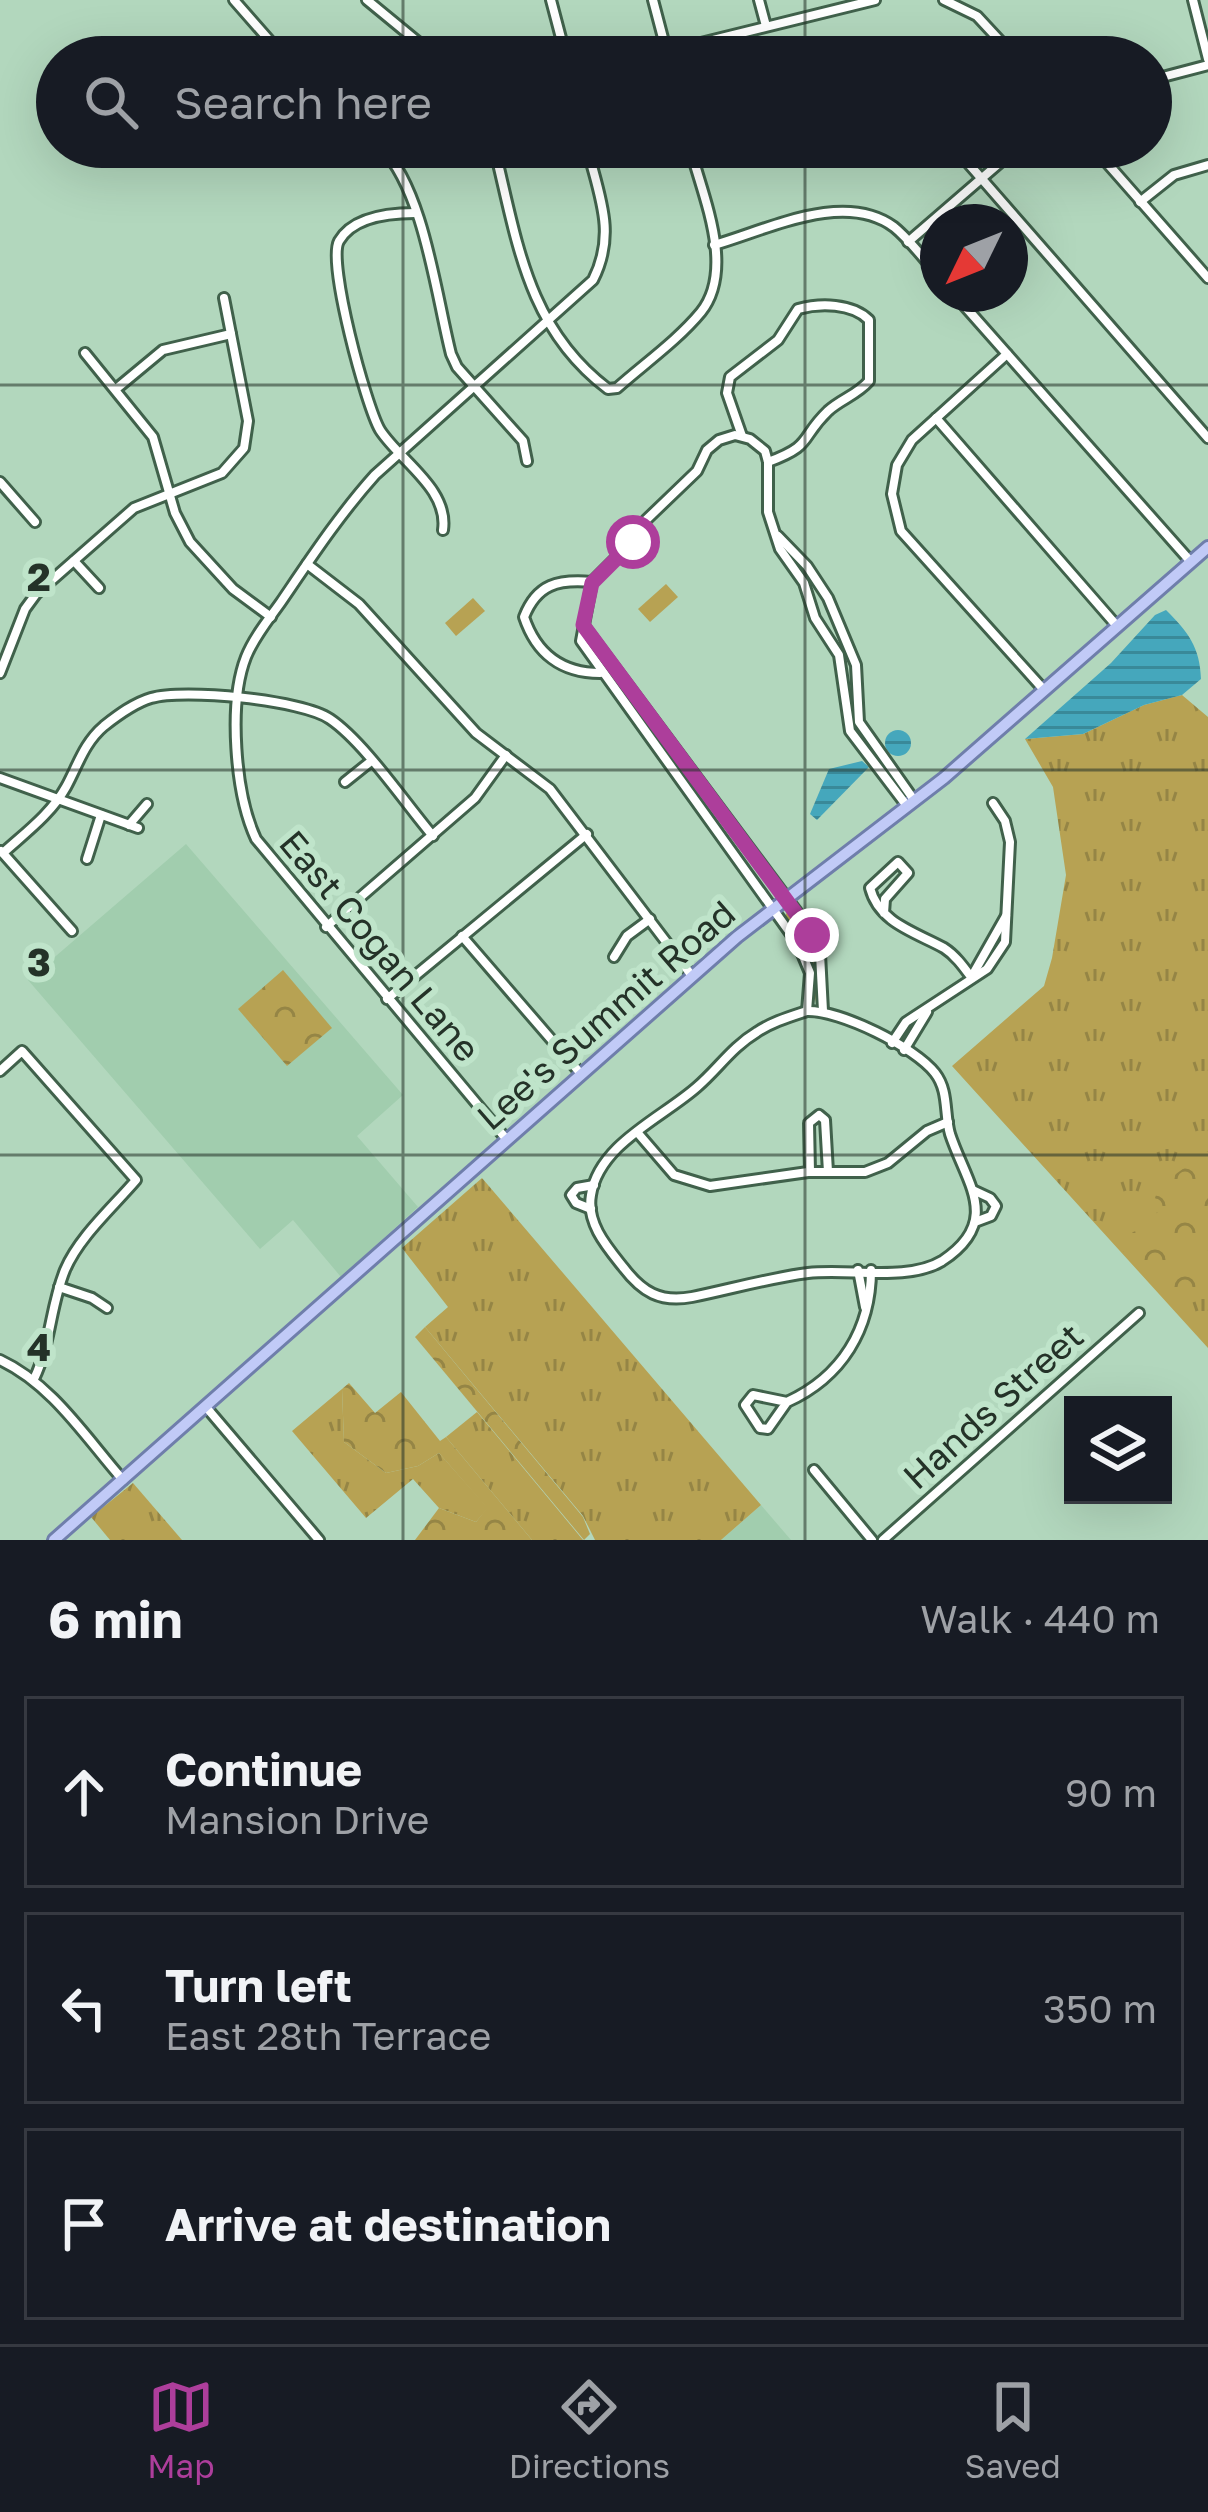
<!DOCTYPE html>
<html lang="en">
<head>
<meta charset="utf-8">
<style>
	body { margin:0; font-family:"Golos Text",sans-serif; background:#242831; color:#f1f3f6 }
	.controls { position:absolute; right:36px; bottom:36px; display:grid; overflow:hidden; border-radius:0px; box-shadow:0 12px 48px #0002 }
	.controls button { width:108px; height:108px; display:grid; place-items:center; padding:0; border:0; border-bottom:3px solid #363941; background:#171b24; color:#f1f3f6; font:60px sans-serif }
	.compass { position:absolute; left:920px; top:204px; width:108px; height:108px; border-radius:50%; background:#171b24; box-shadow:0 12px 48px #0002; rotate:227deg }
	.stop { position:absolute; width:36px; height:36px; margin:-27px; border:9px solid #ad3e9b; border-radius:50%; background:#fff }
	.stop.end { background:#ad3e9b; border-color:#fff; box-shadow:0 3px 12px #0008 }
	.list { margin:0; padding:0; list-style:none }
	h2 { display:flex; justify-content:space-between; align-items:center; height:156px; margin:0; padding:0 48px; font-size:51px }
	h2 small { font-size:39px; font-weight:400; color:#9ea1a6 }
	.list li { display:grid; grid-template-columns:78px 1fr auto; gap:36px; align-items:center; box-sizing:border-box; height:192px; margin:0 24px 24px; padding:0 24px; border:3px solid #363941; border-radius:0px }
	.list b { display:block; font-size:45px; white-space:nowrap }
	.list p { margin:0; font-size:39px; white-space:nowrap; color:#9ea1a6 }
	.list em { font-size:39px; font-style:normal; color:#9ea1a6 }
	.icon { flex:none; width:66px; height:66px; fill:none; stroke:currentColor; stroke-width:2; stroke-linecap:round; stroke-linejoin:round }
	.map { position:relative; flex:none; width:1208px; height:1540px; overflow:hidden }
	.search { position:absolute; background:#171b24; box-shadow:0 12px 48px #0002; left:36px; right:36px; top:36px; height:132px; display:flex; align-items:center; gap:30px; box-sizing:border-box; padding:0 42px; border-radius:66px; color:#9ea1a6; font-size:45px }
	.sheet { height:804px; background:#171b24 }
	nav { display:flex; justify-content:space-around; align-items:center; box-sizing:border-box; height:168px; border-top:3px solid #363941; background:#171b24; font-size:33px; color:#9ea1a6 }
	nav a { display:grid; justify-items:center; gap:6px }
	nav .on { color:#ad3e9b }
	.map>svg:first-child { display:block }
</style>
</head>
<body>
<div class="map">
<svg width="1208" height="1540" viewBox="0 0 1208 1540">
	<defs>
		<pattern id="grass-tufts" width="24" height="20" patternUnits="userSpaceOnUse" patternTransform="scale(3)"><rect width="24" height="20" fill="#b7a253"/><path d="M3 7l-1-3M5 7V3M7 7l1-3M15 17l-1-3M17 17v-4M19 17l1-3" fill="none" stroke="#958545"/></pattern>
		<pattern id="forest-crowns" width="20" height="18" patternUnits="userSpaceOnUse" patternTransform="scale(3)"><rect width="20" height="18" fill="#b7a253"/><path d="M2 6a3 3 0 1 1 6 0M12 15a3 3 0 1 1 6 0" fill="none" stroke="#958545"/></pattern>
		<pattern id="water-rules" width="6" height="5" patternUnits="userSpaceOnUse" patternTransform="scale(3)"><rect width="6" height="5" fill="#45a7bc"/><path d="M0 2.5h6" fill="none" stroke="#398999"/></pattern>
	</defs>
	<rect width="100%" height="100%" fill="#b2d7bd"/>
	<g fill="#a1cdae">
		<path d="M186,844L403,1095L357,1136L418,1207L341,1277L293,1220L260,1249L28,980Z"/>
		<path d="M761,1505L791,1540H721Z"/>
	</g>
	<g fill="url(#grass-tufts)">
		<path d="M1182,695L1208,717V1348L952,1066L1044,986L1052,958L1066,875L1053,787L1025,739L1083,734L1144,705Z"/>
		<path d="M787,912L793,913C814,940 821,970 816,1003L809,958L784,919Z"/>
		<path d="M482,1178L761,1505L721,1540H595L583,1516L425,1327L448,1307L402,1248Z"/>
		<path d="M342,1389L344,1442L386,1473L418,1466L439,1453L488,1508L476,1522L439,1508L413,1479L366,1518L292,1431Z"/>
		<path d="M477,1412L583,1540H532L446,1437Z"/>
		<path d="M133,1483L182,1540H110L91,1517Z"/>
	</g>
	<g fill="url(#forest-crowns)">
		<path d="M283,970L332,1028L287,1066L238,1009Z"/>
		<path d="M1208,1151V1250L1195,1266L1196,1286L1177,1312L1109,1235C1135,1235 1147,1229 1161,1207L1155,1198L1159,1186Z"/>
		<path d="M425,1327L583,1517L590,1534L584,1540L415,1337Z"/>
		<path d="M349,1383L375,1413L401,1392L440,1441L446,1437L532,1540H415L439,1508L476,1522L487,1508L439,1453L418,1466L386,1473L344,1442L342,1389Z"/>
	</g>
	<g fill="#b7a253">
		<path d="M666,584L678,597L650,622L638,609Z"/>
		<path d="M473,598L485,611L456,636L445,623Z"/>
	</g>
	<g fill="url(#water-rules)">
		<path d="M1166,610C1188,632 1200,647 1201,679L1182,695L1144,705L1083,734L1025,739L1111,663L1155,615Z"/>
		<circle cx="898" cy="743" r="13"/>
		<path d="M862,761L869,767L817,820L810,814L829,769Z"/>
	</g>
	<g fill="none" stroke-linecap="round" stroke-linejoin="round">
		<defs>
			<g id="minor">
				<path d="M234,0L284,57"/>
				<path d="M367,0L418,42L450,57"/>
				<path d="M551,0L566,57"/>
				<path d="M653,0L668,57"/>
				<path d="M759,0L766,26"/>
				<path d="M944,0L977,16L1015,57"/>
				<path d="M1193,0L1208,59"/>
				<path d="M644,57L875,0"/>
				<path d="M1151,80L1208,65"/>
				<path d="M381,147C424,190 436,295 451,354L457,367L523,441L527,461"/>
				<path d="M494,147C517,239 526,327 608,389L617,388C644,364 678,340 701,312C736,268 702,195 690,147"/>
				<path d="M954,147L1208,438"/>
				<path d="M1093,147L1208,278"/>
				<path d="M1140,202L1174,175L1208,165"/>
				<path d="M415,213C390,213 353,217 339,241C327,262 366,406 380,430C400,461 449,489 443,530"/>
				<path d="M908,242L1018,147"/>
				<path d="M714,245C767,230 844,190 894,227C910,240 924,259 938,275"/>
				<path d="M954,294L1191,562"/>
				<path d="M85,353L153,437L175,513L190,542L233,589L271,617"/>
				<path d="M1007,354L912,440L897,465L892,494L901,531L1044,690"/>
				<path d="M116,389L163,350L231,334"/>
				<path d="M936,418L1117,626"/>
				<path d="M742,436L727,393L730,377L778,340L798,309C820,303 852,303 869,320V381C857,395 841,399 828,411C799,439 814,445 768,462"/>
				<path d="M0,482L35,522"/>
				<path d="M778,536L807,566L828,598L856,665L859,722L914,800"/>
				<path d="M74,561L99,588"/>
				<path d="M307,564L359,604L476,733L550,789L692,976"/>
				<path d="M592,582L633,541L646,520L697,471L707,450L719,440L735,435L750,439L765,451L768,462V512L780,549L804,583L815,618L839,655L850,731L907,806"/>
				<path d="M592,582L581,641L798,944L810,973L807,1011"/>
				<path d="M592,582C558,579 537,584 524,617C536,653 561,673 600,673"/>
				<path d="M583,625L806,924L820,954L823,1011"/>
				<path d="M0,673L25,609L36,594L134,508L222,473L244,448L248,421L224,298"/>
				<path d="M0,778L138,828"/>
				<path d="M345,782L370,762"/>
				<path d="M129,825L147,804"/>
				<path d="M1,851L72,931"/>
				<path d="M3,853C25,833 51,814 66,787C78,765 84,743 104,726C118,715 134,703 151,698C183,688 303,700 330,719C364,742 405,803 433,836"/>
				<path d="M87,859L101,815"/>
				<path d="M884,913L885,899L908,873L898,862L870,888C879,923 915,932 944,948C955,955 963,966 971,977"/>
				<path d="M326,927L475,798L506,755"/>
				<path d="M462,936L581,1074"/>
				<path d="M614,957L627,936L650,919"/>
				<path d="M972,976L1006,916"/>
				<path d="M387,999L587,834"/>
				<path d="M807,1011C840,1010 915,1047 935,1073C949,1091 944,1113 950,1134C966,1183 1003,1221 942,1261C908,1282 847,1268 808,1273C769,1278 731,1289 692,1297C660,1303 642,1292 623,1267C607,1247 586,1223 591,1195C599,1144 662,1118 697,1087C718,1069 732,1047 757,1032C772,1022 789,1017 807,1011Z"/>
				<path d="M892,1043L906,1022L987,969L1005,942L1010,842L1005,821L993,803"/>
				<path d="M904,1050L927,1012"/>
				<path d="M0,1071L22,1051L136,1180C112,1208 79,1237 65,1270C50,1307 51,1344 34,1379"/>
				<path d="M637,1132L674,1175L710,1186L808,1172H865L888,1163L927,1131L948,1122"/>
				<path d="M507,1140L256,839C235,794 228,703 246,657C254,637 269,619 281,602C311,558 340,514 375,475L593,280C617,233 599,196 587,147"/>
				<path d="M810,1172L809,1123L819,1115L825,1120L828,1172"/>
				<path d="M591,1209L576,1203L571,1195L577,1188L594,1185"/>
				<path d="M975,1222L991,1216L996,1206L990,1198L975,1191"/>
				<path d="M858,1270L865,1307"/>
				<path d="M59,1287L92,1298L107,1308"/>
				<path d="M0,1360C52,1384 86,1438 123,1480"/>
				<path d="M787,1402L768,1429L760,1428L745,1405L753,1395L787,1402C842,1377 871,1329 871,1270"/>
				<path d="M206,1407L319,1540"/>
				<path d="M814,1470L872,1540"/>
				<path d="M883,1540L1139,1313"/>
			</g>
			<path id="major" d="M54,1540L737,937L944,778L1208,547"/>
		</defs>
		<use href="#minor" stroke="#40614b" stroke-width="14"/>
		<use href="#major" stroke="#6f7eab" stroke-width="16"/>
		<use href="#minor" stroke="#fff" stroke-width="8"/>
		<use href="#major" stroke="#c1caf7" stroke-width="10"/>
	</g>
	<g fill="none" stroke-linecap="round" stroke-linejoin="round">
		<path stroke="#ad3e9b" stroke-width="15" d="M633,542L592,583L583,625L812,935"/>
	</g>
	<path fill="none" stroke="#243228" stroke-width="3" stroke-opacity="0.55" d="M403,0V57M805,0V57M403,147V1540M805,147V1540M0,385H1208M0,770H1208M0,1155H1208"/>
	<g text-anchor="middle" stroke-width="12" stroke-linejoin="round" paint-order="stroke">
		<g font-size="36" fill="#243228" stroke="#bfe4ca">
			<text transform="translate(380 946) rotate(50)" y="13">East Cogan Lane</text>
			<text transform="translate(606 1015) rotate(-41)" y="13">Lee's Summit Road</text>
			<text transform="translate(993 1406) rotate(-42)" y="13">Hands Street</text>
		</g>
	</g>
	<g font-size="39" text-anchor="middle" font-weight="bold" fill="#243228" stroke="#bfe4ca" stroke-width="12" stroke-linejoin="round" paint-order="stroke">
		<text x="39" y="591">2</text>
		<text x="39" y="976">3</text>
		<text x="39" y="1361">4</text>
	</g>
</svg>
<div class="controls">
<button><svg class="icon" aria-label="layers" viewBox="0 0 24 24"><path d="M12 4l9 5-9 5-9-5zM3 14l9 5 9-5"/></svg></button>
</div>
<svg class="compass" viewBox="-18 -18 36 36"><path d="M0-13l5 13h-10z" fill="#e53935"/><path d="M0 13l5-13h-10z" fill="#9ea1a6"/></svg>
<div class="stop" style="left:633px;top:542px"></div>
<div class="stop end" style="left:812px;top:935px"></div>
<div class="search"><svg class="icon" aria-label="search" viewBox="0 0 24 24"><circle cx="10" cy="10" r="6"/><path d="M15 15l6 6"/></svg>Search here</div>
</div>
<section class="sheet">
<h2>6 min<small>Walk · 440 m</small></h2>
<ul class="list">
<li><svg class="icon" aria-label="ahead" viewBox="0 0 24 24"><path d="M12 20V5M6 11l6-6 6 6"/></svg><div><b>Continue</b><p>Mansion Drive</p></div><em>90 m</em></li>
<li><svg class="icon" aria-label="left" viewBox="0 0 24 24"><path d="M17 20v-9H6M10 6l-5 5 5 5"/></svg><div><b>Turn left</b><p>East 28th Terrace</p></div><em>350 m</em></li>
<li><svg class="icon" aria-label="arrive" viewBox="0 0 24 24"><path d="M6 21V4h12l-3 4 3 4H6"/></svg><div><b>Arrive at destination</b></div></li>
</ul>
</section>
<nav>
<a class="on"><svg class="icon" aria-label="map" viewBox="0 0 24 24"><path d="M3 6l6-2 6 2 6-2v14l-6 2-6-2-6 2zM9 4v14M15 6v14"/></svg>Map</a>
<a><svg class="icon" aria-label="directions" viewBox="0 0 24 24"><path d="M12 3l9 9-9 9-9-9zM9 14v-3h6M13 9l2 2-2 2"/></svg>Directions</a>
<a><svg class="icon" aria-label="saved" viewBox="0 0 24 24"><path d="M7 4h10v16l-5-4-5 4z"/></svg>Saved</a>
</nav>
</body>
</html>
